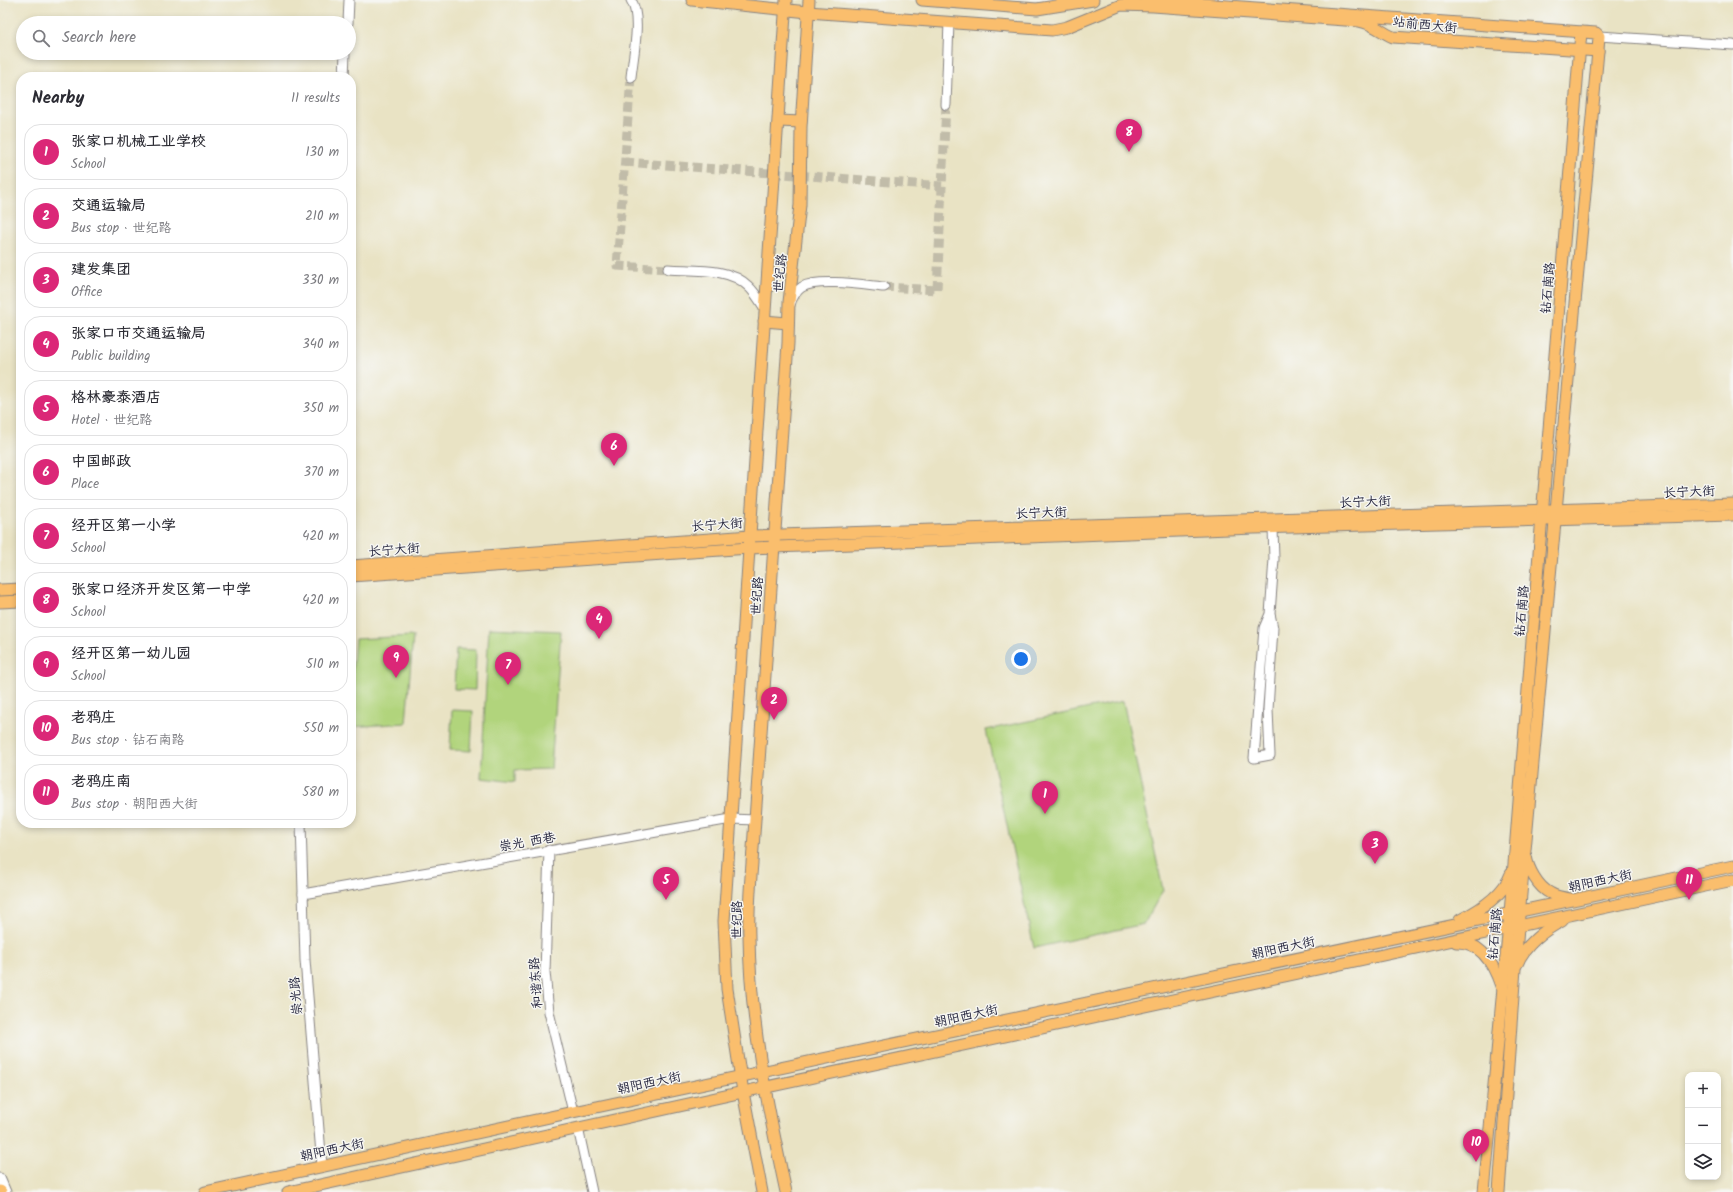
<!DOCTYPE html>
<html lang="en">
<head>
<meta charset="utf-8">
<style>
	body { margin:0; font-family:Kalam,"LXGW WenKai TC",sans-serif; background:#f7f7f7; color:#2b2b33 }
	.controls { position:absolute; right:12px; bottom:12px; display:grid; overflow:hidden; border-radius:8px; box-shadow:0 2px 6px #0003 }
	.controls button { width:36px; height:36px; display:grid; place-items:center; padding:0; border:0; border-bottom:1px solid #e1e1e2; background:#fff; color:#2b2b33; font:20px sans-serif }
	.you { position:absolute; left:1021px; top:659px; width:14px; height:14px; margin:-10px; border:3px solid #fff; border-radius:50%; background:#1a73e8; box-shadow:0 0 0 6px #1a73e833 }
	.badge { display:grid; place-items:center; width:26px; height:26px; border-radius:50%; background:#db2777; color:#fff; font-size:13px; font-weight:700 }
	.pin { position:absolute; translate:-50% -33px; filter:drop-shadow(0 1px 2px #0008) }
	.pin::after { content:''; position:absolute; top:21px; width:14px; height:12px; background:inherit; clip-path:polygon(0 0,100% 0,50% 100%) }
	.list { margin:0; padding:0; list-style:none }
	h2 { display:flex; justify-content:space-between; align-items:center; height:52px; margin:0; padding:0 16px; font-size:17px }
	h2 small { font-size:13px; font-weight:400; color:#7c7c81 }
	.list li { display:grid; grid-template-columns:26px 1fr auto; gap:12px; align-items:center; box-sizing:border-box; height:56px; margin:0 8px 8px; padding:0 8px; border:1px solid #e1e1e2; border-radius:16px }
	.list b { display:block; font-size:15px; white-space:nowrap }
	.list p { margin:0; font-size:13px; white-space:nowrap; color:#7c7c81 }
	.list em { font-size:13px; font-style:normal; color:#7c7c81 }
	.icon { flex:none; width:22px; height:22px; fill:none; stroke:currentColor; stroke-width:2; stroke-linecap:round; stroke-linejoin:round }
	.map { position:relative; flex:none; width:1733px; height:1192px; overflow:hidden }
	.search { position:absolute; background:#fff; box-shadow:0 2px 6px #0003; left:16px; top:16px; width:340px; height:44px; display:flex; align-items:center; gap:10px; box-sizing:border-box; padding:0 14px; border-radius:22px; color:#7c7c81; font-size:15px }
	.panel { position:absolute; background:#fff; box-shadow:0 2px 6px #0003; left:16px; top:72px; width:340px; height:756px; border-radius:16px }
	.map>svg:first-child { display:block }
</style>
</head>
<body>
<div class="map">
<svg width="1733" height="1192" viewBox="0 0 1733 1192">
	<rect width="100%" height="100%" fill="#f6f6f2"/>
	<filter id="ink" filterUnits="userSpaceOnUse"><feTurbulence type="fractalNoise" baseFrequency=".025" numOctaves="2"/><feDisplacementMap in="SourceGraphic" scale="8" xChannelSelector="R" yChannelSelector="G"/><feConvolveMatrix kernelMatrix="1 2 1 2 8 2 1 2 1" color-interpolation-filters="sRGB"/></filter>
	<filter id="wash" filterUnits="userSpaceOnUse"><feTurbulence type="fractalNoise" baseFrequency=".012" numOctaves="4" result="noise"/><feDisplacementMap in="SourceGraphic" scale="16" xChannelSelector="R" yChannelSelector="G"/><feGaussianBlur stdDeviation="0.9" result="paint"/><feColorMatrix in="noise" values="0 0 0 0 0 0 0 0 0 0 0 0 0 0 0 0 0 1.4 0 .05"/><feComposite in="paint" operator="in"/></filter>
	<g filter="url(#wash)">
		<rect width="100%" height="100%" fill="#e9e3c4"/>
		<g fill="#b1d47c" stroke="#6a7b5c">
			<path d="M489,628L561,631L551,769L515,770V782L481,778Z"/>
			<path d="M413,636L406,723L351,727V688L355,639Z"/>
			<path d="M456,649L476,650L475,690L454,689Z"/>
			<path d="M1123,701L1163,890L1144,924L1034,948L986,730Z"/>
			<path d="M452,710L473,711L471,751L450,750Z"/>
		</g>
	</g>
	<g filter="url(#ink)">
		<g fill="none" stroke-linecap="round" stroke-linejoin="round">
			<g stroke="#c1bca9" stroke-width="9" stroke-dasharray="9 4.5" stroke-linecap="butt">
				<path d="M631,77L617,266L668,269"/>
				<path d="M625,162L942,186"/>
				<path d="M884,287L937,290L946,105"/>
			</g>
			<defs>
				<g id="minor">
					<path d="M631,0C642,17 633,57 631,77"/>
					<path d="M348,23L349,0"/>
					<path d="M1599,36L1733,45"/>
					<path d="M344,77L345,53"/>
					<path d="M946,105L949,22"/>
					<path d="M668,269C693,271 729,267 748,286C755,292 760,301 765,309"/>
					<path d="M790,305C792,298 796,291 802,287C818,278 864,285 884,287"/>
					<path d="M1270,614L1264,628L1254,758L1270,755L1268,710L1273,628L1270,614L1274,559L1273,528"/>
					<path d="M301,823L305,960L322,1166"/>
					<path d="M549,850L545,972L549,1012L573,1112"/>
					<path d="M303,894L731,819L755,820"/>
					<path d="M578,1128L592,1192"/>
					<path d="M0,1178L6,1192"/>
				</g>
				<g id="major">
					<path d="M692,0L808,12L1052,30L1067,27L1121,5L1153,6L1359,21C1373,23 1381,32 1393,37L1598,51L1599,36L1596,33L1147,0"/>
					<path d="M922,0L1037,9L1093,0"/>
					<path d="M779,121L801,122"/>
					<path d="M764,321L788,323"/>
					<path d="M351,566L750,536L1733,504"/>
					<path d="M351,576L749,548L1254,528L1733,515"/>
					<path d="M0,590L21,589"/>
					<path d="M0,602L21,601"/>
					<path d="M1526,856C1528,869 1538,887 1550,893C1556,897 1564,898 1571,899"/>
					<path d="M1460,920C1480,910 1503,896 1511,874"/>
					<path d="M1456,942C1481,941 1494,965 1501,986"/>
					<path d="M1517,964C1525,945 1544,930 1562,921"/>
					<path d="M0,1191L1,1192"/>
					<path d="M205,1192L573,1112L1733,866"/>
					<path d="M288,1192L743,1092L1733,880"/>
					<path d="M762,1192L743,1092L727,989L724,921L786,0"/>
					<path d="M786,1192C768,1108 750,1023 749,936C748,912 750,888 752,863L788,343L789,302L800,205L801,127L809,0"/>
					<path d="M1484,1192L1510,913L1581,32"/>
					<path d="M1499,1192L1518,927L1598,51"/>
				</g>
			</defs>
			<use href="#minor" stroke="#868280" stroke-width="11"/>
			<use href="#major" stroke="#868280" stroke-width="13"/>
			<use href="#minor" stroke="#fff" stroke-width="9"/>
			<use href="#major" stroke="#fabe6d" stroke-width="11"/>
		</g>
	</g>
	<g text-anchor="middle" stroke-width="3" stroke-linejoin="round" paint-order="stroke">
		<g font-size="13" fill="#22223b" stroke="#f6f6f2">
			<text transform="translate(1425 24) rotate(6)" y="5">站前西大街</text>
			<text transform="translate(779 273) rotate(-84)" y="5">世纪路</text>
			<text transform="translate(1547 288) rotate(-85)" y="5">钻石南路</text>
			<text transform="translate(1689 491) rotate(-2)" y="5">长宁大街</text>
			<text transform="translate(1365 501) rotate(-2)" y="5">长宁大街</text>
			<text transform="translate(1041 512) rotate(-2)" y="5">长宁大街</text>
			<text transform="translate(717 524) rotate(-4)" y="5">长宁大街</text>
			<text transform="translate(394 549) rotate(-4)" y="5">长宁大街</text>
			<text transform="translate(756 596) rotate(-86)" y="5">世纪路</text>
			<text transform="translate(1521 611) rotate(-85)" y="5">钻石南路</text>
			<text transform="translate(527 841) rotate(-10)" y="5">崇光 西巷</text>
			<text transform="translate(1600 880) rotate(-12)" y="5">朝阳西大街</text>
			<text transform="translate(736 920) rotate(-89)" y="5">世纪路</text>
			<text transform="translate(1494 934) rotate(-85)" y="5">钻石南路</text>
			<text transform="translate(1283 947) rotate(-12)" y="5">朝阳西大街</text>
			<text transform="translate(535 983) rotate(-94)" y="5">和谐东路</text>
			<text transform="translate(295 996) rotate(-95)" y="5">崇光路</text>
			<text transform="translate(966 1015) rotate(-12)" y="5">朝阳西大街</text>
			<text transform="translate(649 1082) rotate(-12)" y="5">朝阳西大街</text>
			<text transform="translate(332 1149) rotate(-12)" y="5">朝阳西大街</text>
		</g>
	</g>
</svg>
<div class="controls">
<button>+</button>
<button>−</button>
<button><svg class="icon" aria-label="layers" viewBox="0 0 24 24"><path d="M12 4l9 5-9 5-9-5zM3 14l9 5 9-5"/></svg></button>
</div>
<div class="you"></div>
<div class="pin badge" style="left:1045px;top:814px">1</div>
<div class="pin badge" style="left:774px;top:720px">2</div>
<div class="pin badge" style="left:1375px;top:864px">3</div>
<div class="pin badge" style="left:599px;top:639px">4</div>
<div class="pin badge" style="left:666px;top:900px">5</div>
<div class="pin badge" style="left:614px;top:466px">6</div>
<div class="pin badge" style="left:508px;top:685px">7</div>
<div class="pin badge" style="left:1129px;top:152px">8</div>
<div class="pin badge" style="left:396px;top:678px">9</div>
<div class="pin badge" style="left:1476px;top:1162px">10</div>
<div class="pin badge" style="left:1689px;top:900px">11</div>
<div class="search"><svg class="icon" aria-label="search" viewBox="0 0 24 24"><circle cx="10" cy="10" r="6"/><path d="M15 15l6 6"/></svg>Search here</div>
<section class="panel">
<h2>Nearby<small>11 results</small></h2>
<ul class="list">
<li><span class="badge">1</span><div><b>张家口机械工业学校</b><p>School</p></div><em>130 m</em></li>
<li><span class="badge">2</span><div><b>交通运输局</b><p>Bus stop · 世纪路</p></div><em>210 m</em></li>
<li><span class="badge">3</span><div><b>建发集团</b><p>Office</p></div><em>330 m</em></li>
<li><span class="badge">4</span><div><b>张家口市交通运输局</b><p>Public building</p></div><em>340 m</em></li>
<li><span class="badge">5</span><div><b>格林豪泰酒店</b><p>Hotel · 世纪路</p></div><em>350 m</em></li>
<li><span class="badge">6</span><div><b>中国邮政</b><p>Place</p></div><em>370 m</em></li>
<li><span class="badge">7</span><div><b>经开区第一小学</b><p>School</p></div><em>420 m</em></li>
<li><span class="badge">8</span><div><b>张家口经济开发区第一中学</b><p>School</p></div><em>420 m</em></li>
<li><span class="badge">9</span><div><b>经开区第一幼儿园</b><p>School</p></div><em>510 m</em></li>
<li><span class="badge">10</span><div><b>老鸦庄</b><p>Bus stop · 钻石南路</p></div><em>550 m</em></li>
<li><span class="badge">11</span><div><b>老鸦庄南</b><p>Bus stop · 朝阳西大街</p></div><em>580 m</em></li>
</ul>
</section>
</div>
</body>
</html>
